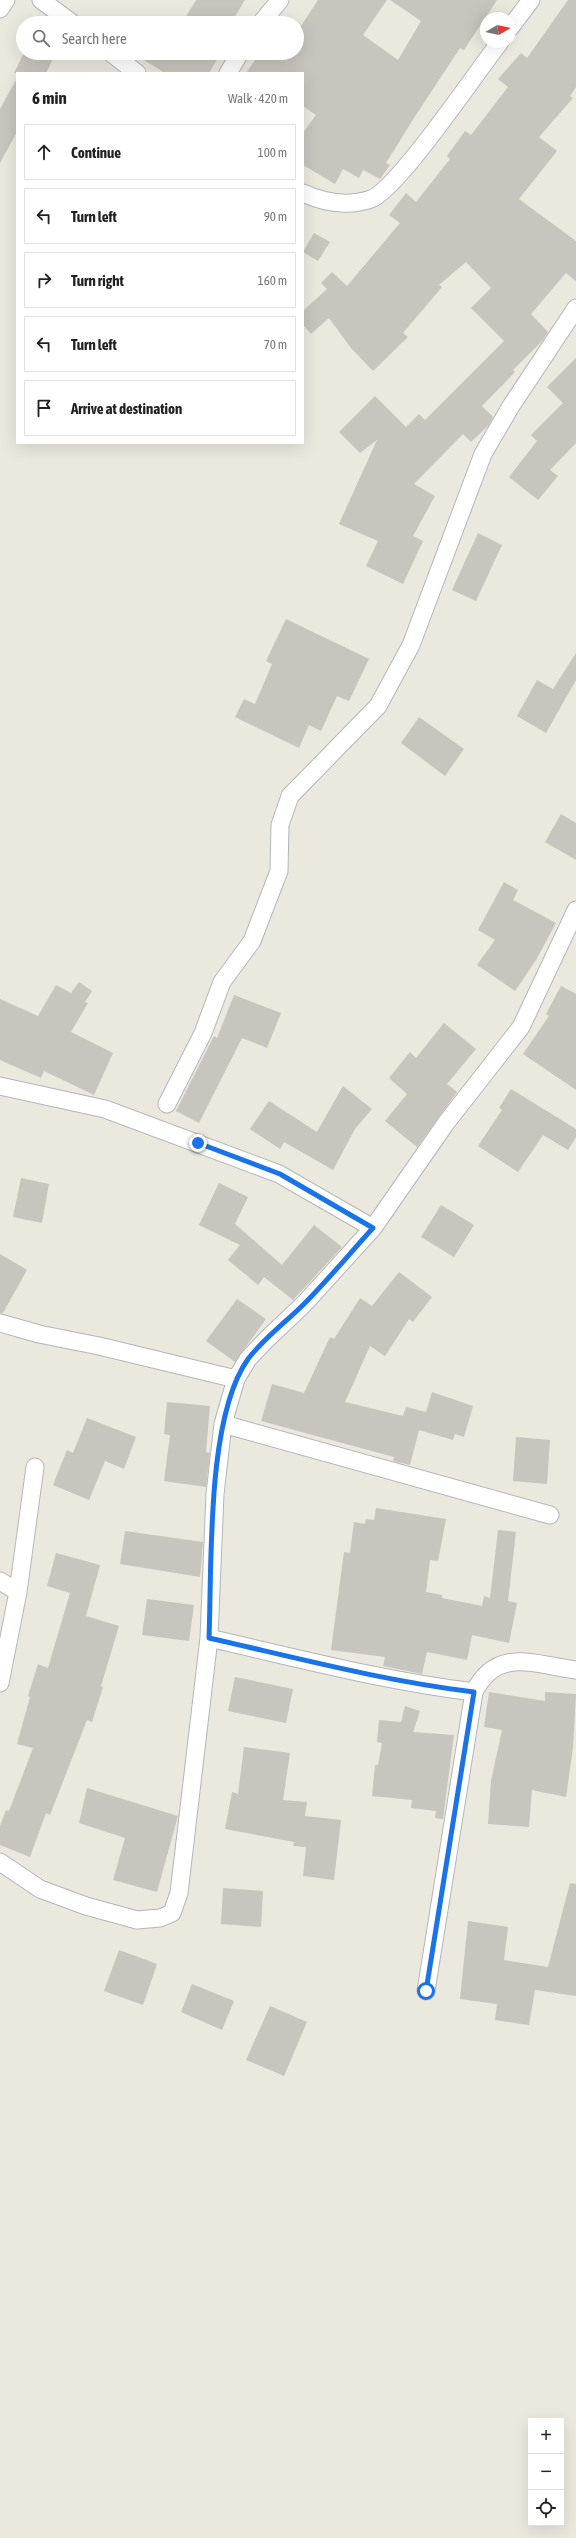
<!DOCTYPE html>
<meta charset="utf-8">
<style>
:root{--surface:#fff;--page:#f2f2f2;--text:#222;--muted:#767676;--line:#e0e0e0}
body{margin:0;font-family:"Asap Condensed",sans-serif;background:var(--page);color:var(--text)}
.controls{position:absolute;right:12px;bottom:12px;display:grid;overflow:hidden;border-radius:0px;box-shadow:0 4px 16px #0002}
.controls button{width:36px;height:36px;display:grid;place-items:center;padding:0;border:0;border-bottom:1px solid var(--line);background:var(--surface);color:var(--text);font:20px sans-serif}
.compass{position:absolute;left:480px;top:12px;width:36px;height:36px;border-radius:50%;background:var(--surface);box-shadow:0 4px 16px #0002;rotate:81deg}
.stop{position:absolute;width:12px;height:12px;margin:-9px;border:3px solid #1a73e8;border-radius:50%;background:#fff}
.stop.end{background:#1a73e8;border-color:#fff;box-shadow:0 1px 4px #0008}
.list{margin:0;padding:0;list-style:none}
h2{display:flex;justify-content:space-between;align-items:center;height:52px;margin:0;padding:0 16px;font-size:17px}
h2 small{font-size:13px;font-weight:400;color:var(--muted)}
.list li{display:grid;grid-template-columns:26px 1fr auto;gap:12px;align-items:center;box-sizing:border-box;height:56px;margin:0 8px 8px;padding:0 8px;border:1px solid var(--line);border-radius:0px}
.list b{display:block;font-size:15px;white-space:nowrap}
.list em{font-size:13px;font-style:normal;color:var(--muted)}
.icon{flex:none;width:22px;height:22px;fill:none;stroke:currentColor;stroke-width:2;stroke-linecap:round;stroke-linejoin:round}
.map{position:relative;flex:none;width:576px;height:2538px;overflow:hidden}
.search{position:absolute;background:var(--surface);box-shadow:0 4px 16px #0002;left:16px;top:16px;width:288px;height:44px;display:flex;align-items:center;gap:10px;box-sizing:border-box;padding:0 14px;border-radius:22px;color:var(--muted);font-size:15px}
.panel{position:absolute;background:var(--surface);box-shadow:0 4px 16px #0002;left:16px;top:72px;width:288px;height:372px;border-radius:0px}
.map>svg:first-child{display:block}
.building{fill:#c8c4be}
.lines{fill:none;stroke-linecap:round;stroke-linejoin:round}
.street-casing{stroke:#b2b6ba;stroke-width:19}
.street{stroke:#fff;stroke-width:17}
.route{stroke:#1a73e8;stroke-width:5}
</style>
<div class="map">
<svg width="576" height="2538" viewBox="0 0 576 2538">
<rect width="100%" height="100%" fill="#ebe8de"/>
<path class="building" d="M196 0H245L231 23H182Z
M318 0H387L363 35 398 60 421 21 390 0H497L464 50 460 48 414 118 386 163 390 165 380 179 363 170 359 178 343 169 335 184 303 165V133L316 115 303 106V73H246L260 53H297V32Z
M568 0H576V87L570 96 573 98 539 137 557 151 519 199 576 241V281L566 273 531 314 548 332 542 341 513 370 515 372 482 406 493 417 489 425 471 442 463 434 414 484 435 496 413 536 423 541 403 584 366 566 378 541 339 524 377 440 360 453 339 432 375 396 406 427 419 414 425 420 504 341 471 308 491 288 466 262 439 285 442 287 403 333 408 337 373 371 351 348 329 318 311 334 303 325V311L327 289 321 283 332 272 347 286 400 223 389 215 406 193 416 202 450 159 447 156 465 131 471 135 508 87 498 79 521 53 527 58Z
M24 53H56L46 73H14Z
M132 53H209L218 58 209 73H165Z
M17 78V132L0 163V109Z
M314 233 330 242 318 261 303 252Z
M576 358V443L550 470 558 476 538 500 509 477 537 441 531 435 563 403 547 387Z
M478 533 502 545 476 601 452 590Z
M286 619 369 659 349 701 337 696 321 731 309 725 299 748 235 717 244 699 255 704 272 664 266 661Z
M576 653V680L546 733 517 716 537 680 553 689Z
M419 717 464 749 445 776 401 743Z
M561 814 576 823V860L545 842Z
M504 882 518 890 513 900 556 923 536 960 515 991 477 965 495 940 478 930Z
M79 982 92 991 85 1002 88 1003 71 1032 113 1053 94 1095 44 1071 41 1078 0 1060V999L38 1016 56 985 71 993Z
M561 986 576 994V1090L523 1054 549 1016 546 1014Z
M234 995 281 1013 267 1048 242 1038 199 1123 176 1111 214 1036 217 1038Z
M444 1023 476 1049 447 1084 457 1092 417 1147 385 1121 407 1094 389 1078 410 1052 416 1058Z
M343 1086 372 1109 355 1129 333 1170 284 1142 280 1149 250 1129 269 1101 317 1132Z
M511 1089 576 1129V1137L568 1150 543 1135 518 1172 478 1146 502 1110 499 1108Z
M21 1178 49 1184 42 1223 13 1217Z
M219 1183 248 1197 235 1224 282 1265 314 1225 342 1247 293 1300 264 1277 258 1285 228 1260 240 1245 199 1225Z
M441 1205 474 1225 454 1257 421 1237Z
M0 1254 27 1270 3 1313H0Z
M399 1272 432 1297 413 1322 409 1319 385 1356 370 1346 345 1402 403 1416 406 1407 426 1412 432 1392 473 1406 464 1437 455 1434 453 1440 419 1430 410 1465 393 1461 394 1457 261 1421 272 1384 304 1393 330 1337 334 1339 360 1298 372 1306Z
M237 1299 266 1319 235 1362 206 1341Z
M167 1402 210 1406 206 1452 210 1453 206 1487 164 1481 170 1435 164 1434Z
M87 1418 136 1437 124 1469 105 1461 89 1500 53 1485 67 1450 73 1453Z
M516 1437 550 1440 547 1484 513 1481Z
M376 1508 446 1519 438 1561 430 1560 426 1592 442 1595V1598L482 1606 484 1596 490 1598 498 1530 516 1532 508 1601 517 1603 509 1643 472 1635 467 1660 427 1652 422 1674 383 1666 385 1657 331 1650 344 1552 350 1553 354 1522 365 1524 366 1519 374 1520Z
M125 1531 203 1542 200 1577 120 1564Z
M56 1553 100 1565 86 1616 119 1626 101 1686 103 1687 92 1722 87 1720 50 1815 46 1813 30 1857 0 1845V1826L6 1810 9 1811 33 1748 17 1744 30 1697 28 1696 38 1664 48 1668 70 1593 47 1586Z
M147 1599 194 1605 189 1641 142 1635Z
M235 1677 293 1689 286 1723 228 1711Z
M489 1692 545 1701V1692L576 1694 573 1748 566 1797 532 1790 529 1827 488 1824 491 1781 502 1730 484 1727Z
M405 1706 420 1711 413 1732 454 1735 443 1819 435 1818 436 1811 411 1808 412 1800 372 1796 375 1765H378L382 1743 377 1742 379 1720 401 1722Z
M244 1747 290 1753 283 1800 307 1802 305 1816 341 1820 334 1880 303 1876 306 1847 293 1846 294 1842 225 1829 232 1792 238 1794Z
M87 1788 178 1816 157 1892 113 1880 125 1838 79 1823Z
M570 1883 576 1884V1996L535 1990 529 2025 495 2020 497 2004 460 1999 468 1921 508 1927 504 1960 548 1967Z
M223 1888 263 1891 261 1927 221 1924Z
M119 1950 157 1964 143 2005 104 1991Z
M192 1984 234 2001 222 2030 181 2012Z
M270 2006 307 2022 284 2076 246 2060Z"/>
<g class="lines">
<g class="street-casing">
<path id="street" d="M41 0 72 23
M0 9 6 0
M261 23 280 0
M510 28 531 0
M111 53 137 73
M228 73 240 53
M303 193C325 203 348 207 371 199 397 190 478 70 500 42
M0 1086 105 1109 279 1174 373 1228
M167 1104 203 1033 222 982 252 941 279 871 280 825 290 796 378 706 411 645 483 454 511 406 576 308
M0 1323 39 1334 99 1346 236 1379
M223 1424 550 1515
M0 1581 18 1592
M209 1638C297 1658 384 1681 474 1692 497 1646 535 1665 576 1670
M0 1683 18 1592 35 1467
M0 1862 40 1889 86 1906 137 1920 160 1918 172 1913 179 1893 209 1638 215 1494 223 1424 236 1379 248 1359 266 1340 304 1304 373 1228 446 1123 521 1027 576 910
M426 1991 474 1692"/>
</g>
<use href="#street" class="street"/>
</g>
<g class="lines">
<path class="route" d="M198 1143 280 1174 373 1228C350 1253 328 1280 304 1304 286 1322 264 1338 248 1359 206 1418 212 1565 209 1638 297 1658 384 1681 474 1692L426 1991"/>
</g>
</svg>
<div class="controls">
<button>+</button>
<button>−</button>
<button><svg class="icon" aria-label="locate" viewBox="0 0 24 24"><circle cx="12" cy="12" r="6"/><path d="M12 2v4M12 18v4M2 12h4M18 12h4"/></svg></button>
</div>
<svg class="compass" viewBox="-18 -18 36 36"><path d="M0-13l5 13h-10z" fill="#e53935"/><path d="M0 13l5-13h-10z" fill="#767676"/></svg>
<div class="stop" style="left:426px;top:1991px"></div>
<div class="stop end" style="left:198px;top:1143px"></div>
<div class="search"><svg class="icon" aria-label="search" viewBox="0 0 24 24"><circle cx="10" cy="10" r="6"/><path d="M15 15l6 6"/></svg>Search here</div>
<section class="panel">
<h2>6 min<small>Walk · 420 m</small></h2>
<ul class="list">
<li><svg class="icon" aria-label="ahead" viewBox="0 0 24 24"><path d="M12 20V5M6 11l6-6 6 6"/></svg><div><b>Continue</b></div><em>100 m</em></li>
<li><svg class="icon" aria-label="left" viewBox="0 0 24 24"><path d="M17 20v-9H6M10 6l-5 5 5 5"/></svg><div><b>Turn left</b></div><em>90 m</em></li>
<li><svg class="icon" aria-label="right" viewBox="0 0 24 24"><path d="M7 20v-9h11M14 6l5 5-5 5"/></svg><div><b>Turn right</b></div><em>160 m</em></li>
<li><svg class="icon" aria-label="left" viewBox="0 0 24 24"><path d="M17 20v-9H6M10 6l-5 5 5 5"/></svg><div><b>Turn left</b></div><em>70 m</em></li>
<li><svg class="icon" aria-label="arrive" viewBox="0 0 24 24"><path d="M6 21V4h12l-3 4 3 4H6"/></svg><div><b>Arrive at destination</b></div></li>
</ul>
</section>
</div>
